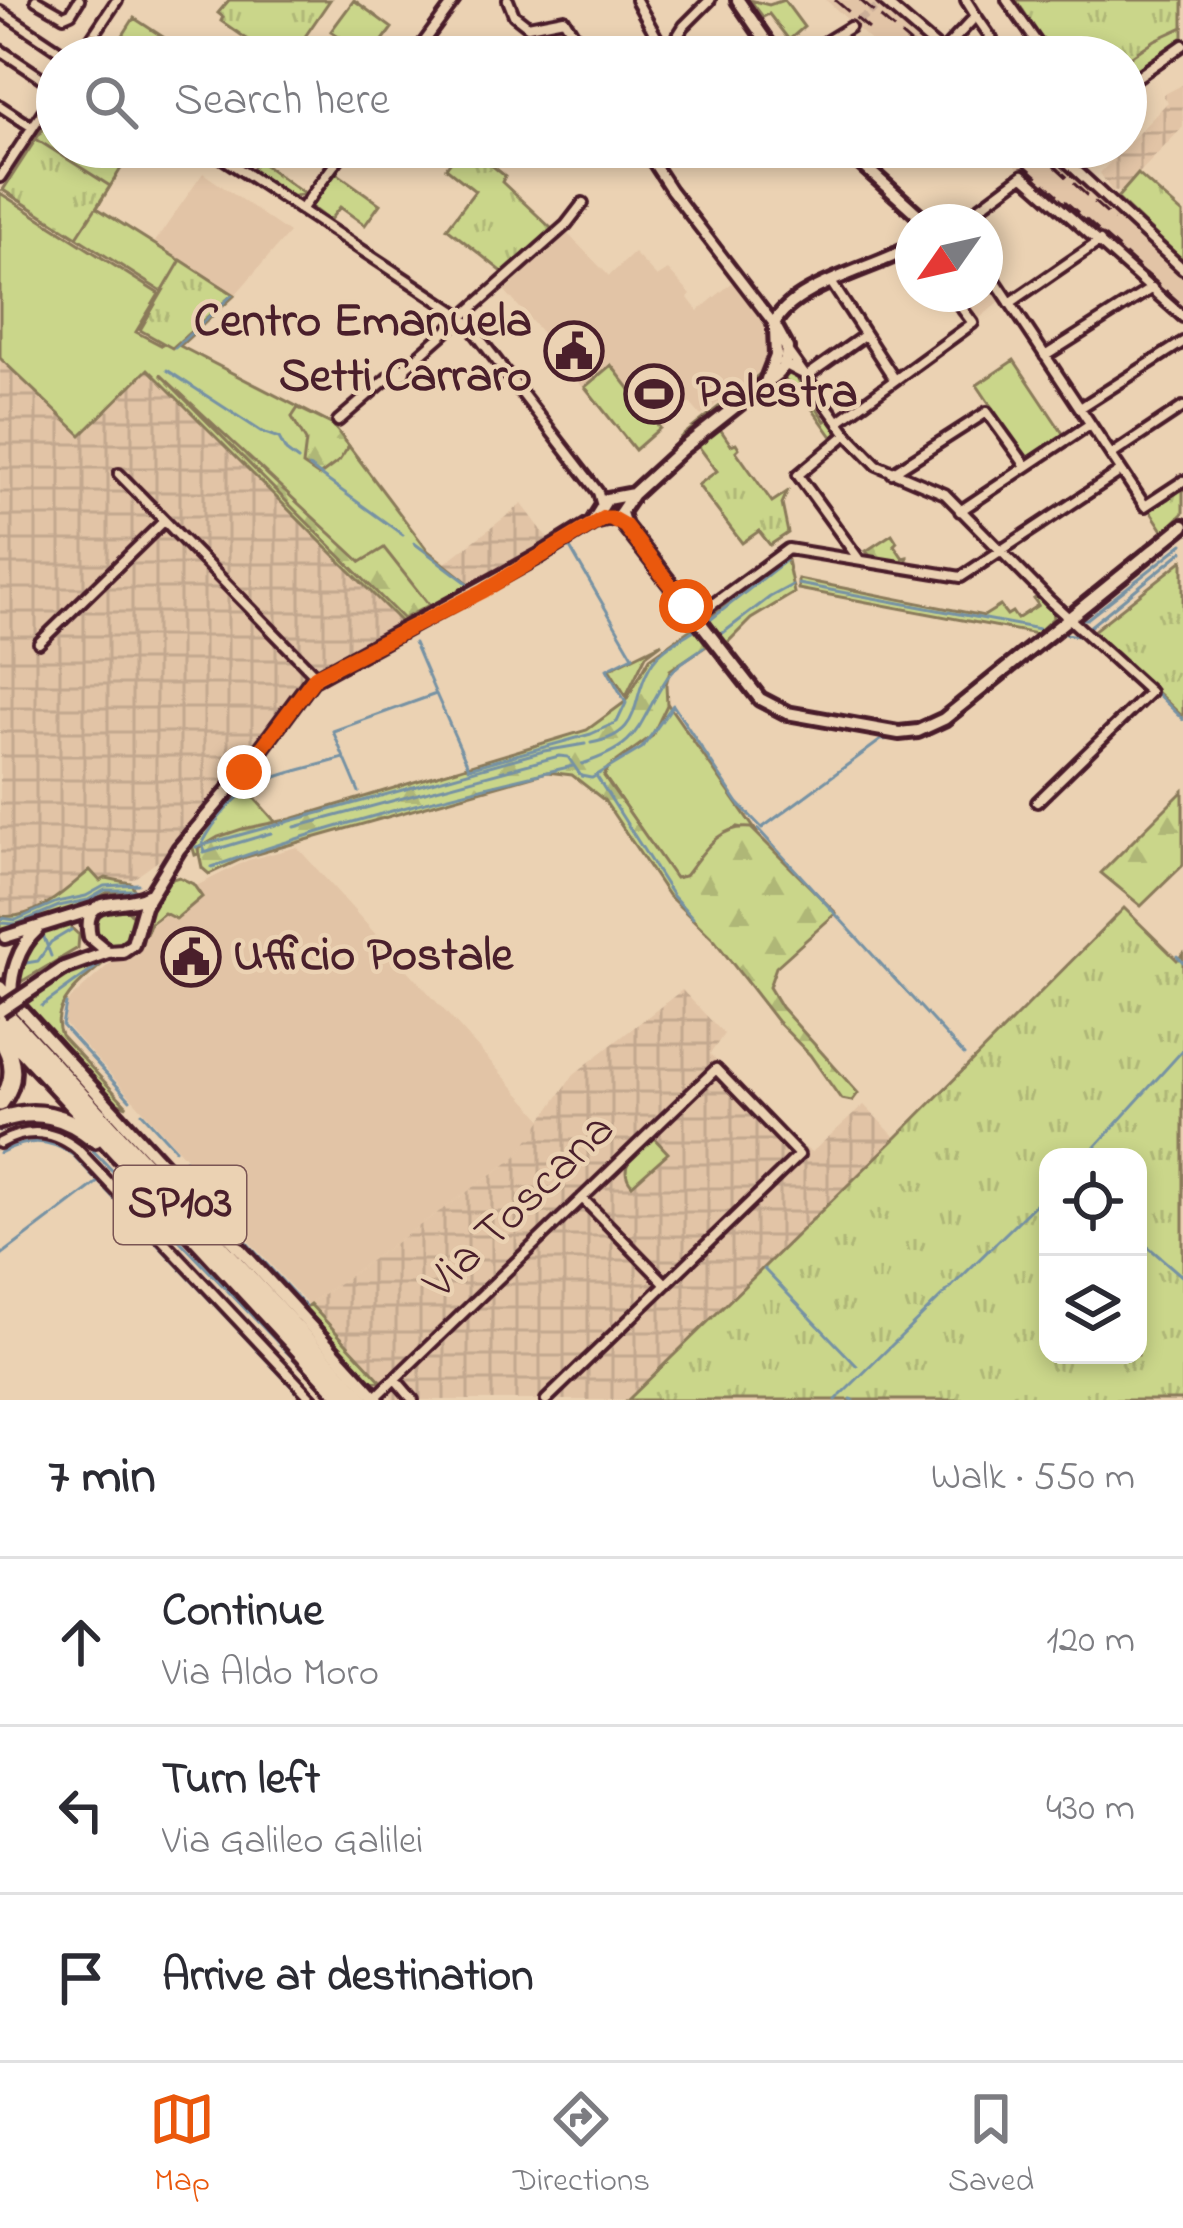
<!DOCTYPE html>
<meta charset="utf-8">
<style>
:root{--surface:#fff;--page:#f7f7f7;--text:#2b2b33;--muted:#7c7c81;--line:#e1e1e2;--accent:#ea580c}
body{margin:0;font-family:"Indie Flower",sans-serif;background:var(--page);color:var(--text)}
.controls{position:absolute;right:36px;bottom:36px;display:grid;overflow:hidden;border-radius:24px;box-shadow:0 6px 18px #0003}
.controls button{width:108px;height:108px;display:grid;place-items:center;padding:0;border:0;border-bottom:3px solid var(--line);background:var(--surface);color:var(--text);font:60px sans-serif}
.compass{position:absolute;left:895px;top:204px;width:108px;height:108px;border-radius:50%;background:var(--surface);box-shadow:0 6px 18px #0003;rotate:236deg}
.stop{position:absolute;width:36px;height:36px;margin:-27px;border:9px solid #ea580c;border-radius:50%;background:#fff}
.stop.end{background:#ea580c;border-color:#fff;box-shadow:0 3px 12px #0008}
.list{margin:0;padding:0;list-style:none}
h2{display:flex;justify-content:space-between;align-items:center;height:156px;margin:0;padding:0 48px;font-size:51px}
h2 small{font-size:39px;font-weight:400;color:var(--muted)}
.list li{display:grid;grid-template-columns:78px 1fr auto;gap:36px;align-items:center;box-sizing:border-box;height:168px;padding:0 48px;border-top:3px solid var(--line)}
.list b{display:block;font-size:45px;white-space:nowrap}
.list p{margin:0;font-size:39px;white-space:nowrap;color:var(--muted)}
.list em{font-size:39px;font-style:normal;color:var(--muted)}
.icon{flex:none;width:66px;height:66px;fill:none;stroke:currentColor;stroke-width:2;stroke-linecap:round;stroke-linejoin:round}
.map{position:relative;flex:none;width:1183px;height:1400px;overflow:hidden}
.search{position:absolute;background:var(--surface);box-shadow:0 6px 18px #0003;left:36px;right:36px;top:36px;height:132px;display:flex;align-items:center;gap:30px;box-sizing:border-box;padding:0 42px;border-radius:66px;color:var(--muted);font-size:45px}
.sheet{height:660px;background:var(--surface)}
nav{display:flex;justify-content:space-around;align-items:center;box-sizing:border-box;height:168px;border-top:3px solid var(--line);background:var(--surface);font-size:33px;color:var(--muted)}
nav a{display:grid;justify-items:center;gap:6px}
nav .on{color:var(--accent)}
.map>svg:first-child{display:block}
.built{fill:#e2c4a6}
.industrial{fill:url(#industrial-grid)}
.green{fill:#cad68a;stroke:#8a7a5a;stroke-width:3}
.forest{fill:url(#forest-firs);stroke:#8a7a5a;stroke-width:3}
.park{fill:url(#park-tufts);stroke:#8a7a5a;stroke-width:3;fill-rule:evenodd}
.lines{fill:none;stroke-linecap:round;stroke-linejoin:round}
.stream{stroke:#7692a4;stroke-width:3}
.street-tunnel{stroke:#cbae98;stroke-width:8;stroke-dasharray:8 4;stroke-linecap:butt}
.street-casing{stroke:#4a1f2b;stroke-width:16}
.secondary-casing{stroke:#4a1f2b;stroke-width:20}
.highway-casing{stroke:#4a1f2b;stroke-width:24}
.street{stroke:#ebd2b3;stroke-width:8}
.secondary{stroke:#ebd2b3;stroke-width:10}
.highway{stroke:#ebd2b3;stroke-width:15}
.rail{stroke:#4a1f2b;stroke-width:3;stroke-dasharray:18 9;stroke-linecap:butt}
.secondary-bridge-casing{stroke:#4a1f2b;stroke-width:20;stroke-linecap:butt}
.secondary-bridge{stroke:#ebd2b3;stroke-width:10}
.route{stroke:#ea580c;stroke-width:15}
.labels{text-anchor:middle;dominant-baseline:central;stroke-width:9;stroke-linejoin:round;paint-order:stroke}
.shield{fill:#ebd2b3;stroke:#7a5554;stroke-width:3}
.shield-label{font-size:45px;font-weight:bold;fill:#4a1f2b}
.poi-label{font-size:48px;font-weight:bold;fill:#4a1f2b;stroke:#ebd2b3;text-anchor:start}
.street-label{font-size:48px;fill:#4a1f2b;stroke:#ebd2b3}
</style>
<div class="map">
<svg width="1183" height="1400" viewBox="0 0 1183 1400">
<defs>
<pattern id="industrial-grid" width="8" height="8" patternUnits="userSpaceOnUse" patternTransform="scale(3)"><rect width="8" height="8" fill="#e2c4a6"/><path d="M0 4h8M4 0v8" fill="none" stroke="#c3a88f"/></pattern>
<pattern id="forest-firs" width="22" height="20" patternUnits="userSpaceOnUse" patternTransform="scale(3)"><rect width="22" height="20" fill="#cad68a"/><path d="M5 1l3.5 6h-7zM16 11l3.5 6h-7z" fill="#afb777"/></pattern>
<pattern id="park-tufts" width="24" height="20" patternUnits="userSpaceOnUse" patternTransform="scale(3)"><rect width="24" height="20" fill="#cad68a"/><path d="M3 7l-1-3M5 7V3M7 7l1-3M15 17l-1-3M17 17v-4M19 17l1-3" fill="none" stroke="#afb777"/></pattern>
</defs>
<rect width="100%" height="100%" fill="#ebd2b3"/>
<filter id="ink" filterUnits="userSpaceOnUse"><feTurbulence type="fractalNoise" baseFrequency=".00833" numOctaves="2"/><feDisplacementMap in="SourceGraphic" scale="24" xChannelSelector="R" yChannelSelector="G"/><feConvolveMatrix kernelMatrix="1 2 1 2 8 2 1 2 1" color-interpolation-filters="sRGB"/></filter>
<g filter="url(#ink)">
<path class="built" d="M826 0H873L939 57H889Z
M992 147H1043L1183 277V313L1061 202Z
M203 173 289 233 235 295 155 242Z
M567 233 609 276 634 253 657 277 668 270 691 295 688 298 698 311 733 282 766 325 770 351 765 367 701 416 690 403 635 450 566 367 564 358 505 291Z
M985 269 1004 298 975 322 955 294H985Z
M297 847 544 1121 516 1157 308 1305 224 1214 215 1190 62 1021 66 1003 196 886 248 860Z"/>
<path class="industrial" d="M1182 85 1183 127 1122 191 1112 192 1100 173 1168 102 1163 95Z
M0 358 81 434 148 369 402 623 311 674 179 846 133 879 112 880 12 918 0 916Z
M522 504 550 541 472 586 444 564Z
M682 990 724 1034 710 1054 797 1144 812 1152 864 1105 896 1138 630 1400H394L308 1305 516 1157 574 1074Z"/>
<path class="green" d="M354 0 392 28 371 57 331 31Z
M750 0 769 5 784 0 804 27 789 40 769 14 763 17Z
M134 18 163 37 150 57H139L118 43Z
M1183 26V37L1126 77V58L1159 35Z
M57 107V147H134L97 208 235 295 180 346 333 425 428 551 472 586 402 623 148 369 81 435 0 358V193L159 294 136 332 161 345 163 342 162 292 3 190Z
M258 160 304 194 291 197 252 169Z
M335 172 380 204 365 225 340 207 329 221 311 207Z
M1014 360 1064 435 1027 460 977 385Z
M611 365 660 428 635 450 585 387Z
M766 369 760 380 685 442 681 437Z
M793 372 825 421 831 418 838 428 835 441 801 393 796 395 783 376Z
M782 558 787 560 794 593 751 619 725 645 709 619Z
M798 579 984 616 1000 606 1007 615 1012 612 1017 619 1038 605 1034 599 1039 596 1052 611 1053 618 1036 634 798 589Z
M662 643 646 655 626 696 609 669Z
M662 696 756 831 737 827 685 876 675 879 604 776 608 768 652 736Z
M241 783 280 827 195 855 192 845Z
M90 870 100 881 106 878 131 883 135 892H108L76 910 10 933 0 931V916C35 921 65 891 90 870Z
M179 877 193 884 202 897 176 919 164 913 151 923 145 936 146 914 169 880Z
M93 926a21 21 0 1 1 42 0a21 21 0 1 1-42 0Z
M65 922 79 935 78 948 14 986C22 953 32 934 65 922Z
M111 957C89 975 47 1004 61 1035L127 1106 115 1102 57 1037 19 1002 65 972Z
M653 1137 668 1153 632 1185C615 1165 638 1151 653 1137Z
M310 1304 382 1382 370 1381C349 1354 324 1334 302 1310Z"/>
<path class="forest" d="M160 374 361 562 384 548 429 605 403 619Z
M298 408 333 425 349 446 339 461 319 476 303 465 306 441 292 417Z
M892 534 897 542 894 545 903 558 907 557V565L872 558 866 551Z
M695 626 708 645 670 670 666 684 667 705 652 736 608 768 604 776 675 878 685 876C703 853 718 824 751 828L836 913 776 967 769 987 781 1007 858 1093 852 1101 841 1099 810 1055 777 1021 715 941 668 895 604 800 572 775 547 772 246 857 209 874 202 868 198 849 218 837 242 829 291 819 587 730 625 702 650 658Z
M1183 791V865L1141 906 1101 873Z"/>
<path class="park" d="M229 0H330L291 57H273L221 21 223 17 218 13Z
M1016 0H1183V27L1155 40 1126 60V57H1054Z
M36 139 110 186 77 237 3 190Z
M454 147H469L505 176 502 182 552 229 505 274 447 228 475 191 446 168 456 154Z
M1138 174 1183 214V260L1117 198Z
M181 260 233 294 172 348 140 330Z
M718 426 731 445 736 443 739 448 736 451 772 502 787 492 782 504 788 533 770 545 759 531 742 543 698 485 717 471 696 443Z
M1183 487V513L1164 532 1149 509Z
M1183 560V717L1093 631Z
M1124 908 1177 960 1183 954V1400H628L896 1138ZM1048 1157H1138V1355H1048Z"/>
<g class="lines">
<path class="stream" d="M175 348 232 295
M167 370 262 432 279 438 286 451 298 460
M309 467 403 535
M414 543 470 585
M798 584 1039 629
M1079 619H1087L1183 544
M710 620 785 561
M1088 628 1183 551
M1059 633 1078 636
M719 636 770 597 792 585
M414 643 435 692
M1119 658 1140 678
M1152 689 1183 719
M591 743C645 733 629 702 650 666 660 649 679 640 694 630
M345 759 359 792
M582 764C644 744 636 725 667 678 676 665 691 656 704 647
M597 777 673 896 693 918
M592 778 642 748 673 705 738 803 762 828 881 740 919 737 939 729
M295 827 559 756 568 757 581 776 591 778
M758 829 964 1055
M196 847 544 751 585 744
M205 852 202 844C239 776 276 778 344 758L333 731 436 694 469 768 591 734 617 722 626 703 607 669 633 656 569 546 587 535
M204 853 271 833
M212 867C330 825 451 794 573 766
M0 918 16 920 57 902 86 896 104 886 138 884
M0 923 17 924 59 906 88 900 105 890H135
M42 932 51 956
M1177 956 1183 962
M26 963 38 961 51 942 71 930
M66 1004 62 1025 130 1100
M42 1006 99 965
M142 1113 175 1149
M0 1131 21 1123
M79 1136 333 1400
M0 1153C26 1139 48 1138 73 1155L304 1400
M1086 1157 1183 1050
M185 1160 209 1186 224 1218 305 1306
M1138 1238 1183 1277
M0 1256 99 1181
M764 1269 857 1366
M841 1395 1048 1192
M850 1399 853 1400
M836 1400 839 1397"/>
<path class="street-tunnel" d="M850 27 884 2"/>
<g class="street-casing">
<path id="street" d="M36 0 64 16 71 13 79 0
M508 0 514 15 528 26 564 19 588 57
M636 0 667 56
M882 0 948 57
M1007 0 1047 57
M0 11 69 57
M976 16 992 39
M0 50 57 88
M942 52 976 16 966 0
M667 53 684 26 710 0
M79 57 117 0
M413 57 455 0
M801 57 850 27
M1126 85 1183 45
M0 106 32 127
M206 147 463 317 598 492 602 506
M643 147 671 190 774 324
M1051 147 1183 269
M650 159 682 147
M0 177 57 90
M301 210 347 147
M960 222 1023 175 1183 317
M985 265 1145 506 1183 481
M831 282 895 380
M1010 303 1100 241
M786 349 847 434 877 465 945 494 1050 601 1150 692 1037 802
M1045 356 1152 288
M782 363 807 376
M807 376 865 335
M389 380 404 374 406 367 566 225 583 203
M1080 408 1183 342
M338 421 399 368 406 367
M839 421 973 323 951 294
M847 434 798 475 858 558
M1111 455 1183 407
M892 473 987 412 1026 466
M119 474 317 677
M960 511 1090 424
M698 615 788 549 961 577 1121 471
M39 643 164 521
M0 1143C27 1128 53 1130 77 1149L313 1400
M582 1198 666 1284
M395 1379 413 1400
M375 1398 716 1069 799 1155 546 1400"/>
</g>
<g class="secondary-casing">
<path id="secondary" d="M738 0 777 57
M843 147 926 222
M774 324C792 285 879 267 913 246
M767 379 776 356 775 328
M621 513 625 526 760 699 787 713 899 733 918 731 944 719 1183 526
M594 522 618 516 633 494 683 448 778 373 785 365 787 348 774 324
M5 937 92 910
M108 952 90 937C80 890 124 910 148 895
M64 968 108 952 123 951 133 944 144 906 179 849 244 772 312 680 539 556 592 523 607 499 633 494
M0 987 378 1400
M12 999C9 976 19 946 37 930"/>
</g>
<g class="highway-casing">
<path id="highway" d="M0 1008 362 1400
M0 1025 346 1400
M0 1037C15 1060 17 1081 0 1103
M0 1120C36 1107 66 1115 95 1139"/>
</g>
<use href="#street" class="street"/>
<use href="#secondary" class="secondary"/>
<use href="#highway" class="highway"/>
<path class="rail" d="M835 0 869 29
M860 0 926 57
M1004 147 1183 306
M1034 147 1114 220"/>
<g class="secondary-bridge-casing">
<path id="secondary-bridge" d="M0 1011 64 968"/>
</g>
<use href="#secondary-bridge" class="secondary-bridge"/>
</g>
</g>
<g class="lines" filter="url(#ink)">
<path class="route" d="M244 772 316 676 483 591 604 518H611L625 526 686 606"/>
</g>
<defs>
<g id="civic-ring" transform="scale(3)"><circle r="9.5" fill="#ebd2b3" stroke="#4a1f2b" stroke-width="1.5"/><path d="M-.6-6.5H3V-4.5H.6V-3L4-1V1h2V6H-6V1h2V-1L-.6-3ZM-1.2 2.5V6h2.4V2.5Z" fill="#4a1f2b"/></g>
<g id="stadium-ring" transform="scale(3)"><circle r="9.5" fill="#ebd2b3" stroke="#4a1f2b" stroke-width="1.5"/><path d="M0-5a6.5 5 0 1 0 0 10a6.5 5 0 1 0 0-10ZM-3.5-1.8h7v3.6h-7Z" fill="#4a1f2b"/></g>
</defs>
<g fill-rule="evenodd">
<use href="#civic-ring" x="574" y="351"/>
<use href="#stadium-ring" x="654" y="394"/>
<use href="#civic-ring" x="191" y="957"/>
</g>
<g class="labels">
<rect class="shield" x="114" y="1166" width="132" height="78" rx="9"/>
<g class="shield-label">
<text x="180" y="1205">SP103</text>
</g>
<g class="poi-label">
<text x="532" y="323" text-anchor="end">Centro Emanuela<tspan x="532" dy="55">Setti Carraro</tspan></text>
<text x="696" y="394">Palestra</text>
<text x="233" y="957">Ufficio Postale</text>
</g>
<g class="street-label">
<text transform="translate(520 1207) rotate(-44)">Via Toscana</text>
</g>
</g>
</svg>
<div class="controls">
<button><svg class="icon" aria-label="locate" viewBox="0 0 24 24"><circle cx="12" cy="12" r="6"/><path d="M12 2v4M12 18v4M2 12h4M18 12h4"/></svg></button>
<button><svg class="icon" aria-label="layers" viewBox="0 0 24 24"><path d="M12 4l9 5-9 5-9-5zM3 14l9 5 9-5"/></svg></button>
</div>
<svg class="compass" viewBox="-18 -18 36 36"><path d="M0-13l5 13h-10z" fill="#e53935"/><path d="M0 13l5-13h-10z" fill="#7c7c81"/></svg>
<div class="stop" style="left:686px;top:606px"></div>
<div class="stop end" style="left:244px;top:772px"></div>
<div class="search"><svg class="icon" aria-label="search" viewBox="0 0 24 24"><circle cx="10" cy="10" r="6"/><path d="M15 15l6 6"/></svg>Search here</div>
</div>
<section class="sheet">
<h2>7 min<small>Walk · 550 m</small></h2>
<ul class="list">
<li><svg class="icon" aria-label="ahead" viewBox="0 0 24 24"><path d="M12 20V5M6 11l6-6 6 6"/></svg><div><b>Continue</b><p>Via Aldo Moro</p></div><em>120 m</em></li>
<li><svg class="icon" aria-label="left" viewBox="0 0 24 24"><path d="M17 20v-9H6M10 6l-5 5 5 5"/></svg><div><b>Turn left</b><p>Via Galileo Galilei</p></div><em>430 m</em></li>
<li><svg class="icon" aria-label="arrive" viewBox="0 0 24 24"><path d="M6 21V4h12l-3 4 3 4H6"/></svg><div><b>Arrive at destination</b></div></li>
</ul>
</section>
<nav>
<a class="on"><svg class="icon" aria-label="map" viewBox="0 0 24 24"><path d="M3 6l6-2 6 2 6-2v14l-6 2-6-2-6 2zM9 4v14M15 6v14"/></svg>Map</a>
<a><svg class="icon" aria-label="directions" viewBox="0 0 24 24"><path d="M12 3l9 9-9 9-9-9zM9 14v-3h6M13 9l2 2-2 2"/></svg>Directions</a>
<a><svg class="icon" aria-label="saved" viewBox="0 0 24 24"><path d="M7 4h10v16l-5-4-5 4z"/></svg>Saved</a>
</nav>
